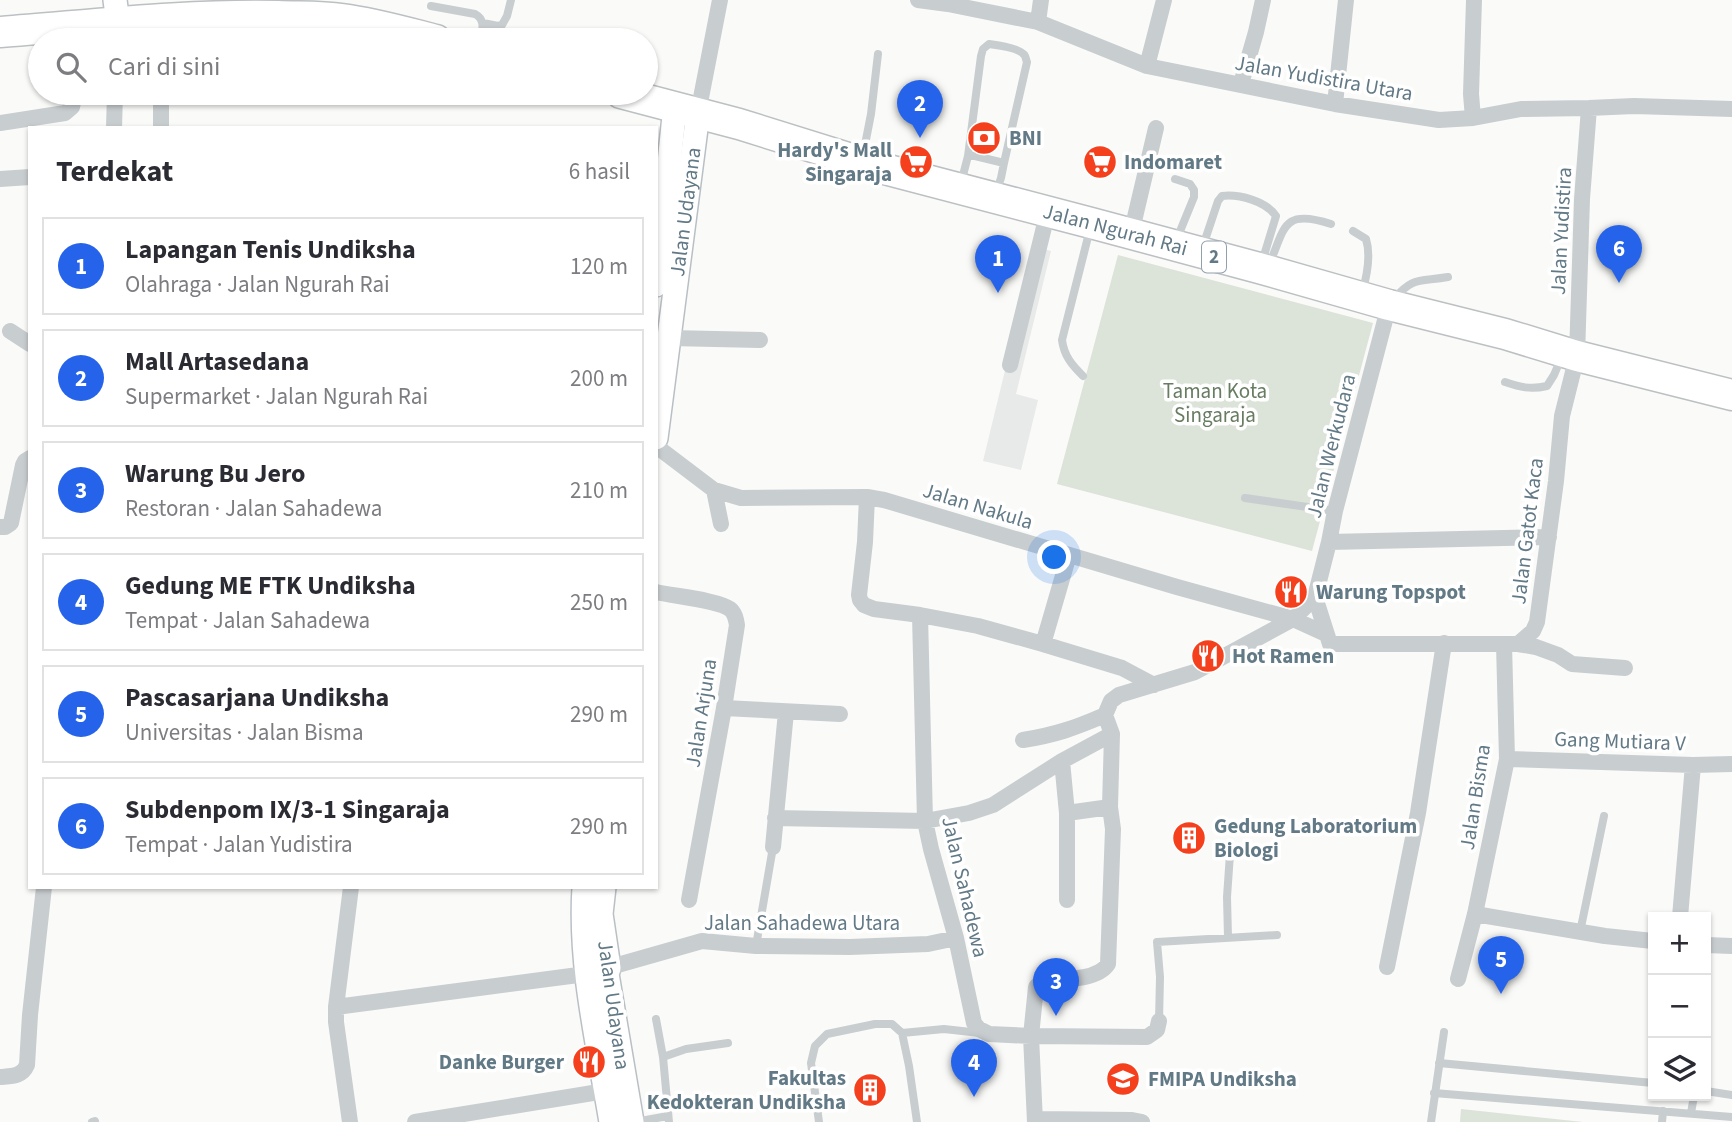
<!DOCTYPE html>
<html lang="id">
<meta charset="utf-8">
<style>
:root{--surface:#fff;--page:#f2f2f3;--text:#2b2b33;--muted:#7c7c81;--line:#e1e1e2;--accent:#2563eb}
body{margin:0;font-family:"Source Sans 3",sans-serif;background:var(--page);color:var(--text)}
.controls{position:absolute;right:21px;bottom:21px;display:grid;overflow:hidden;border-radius:0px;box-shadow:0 2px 5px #0004}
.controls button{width:63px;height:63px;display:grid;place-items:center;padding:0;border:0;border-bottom:2px solid var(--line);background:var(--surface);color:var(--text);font:35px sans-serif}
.you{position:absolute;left:1055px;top:558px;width:24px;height:24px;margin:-18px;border:5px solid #fff;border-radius:50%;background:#1a73e8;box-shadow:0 0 0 10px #1a73e833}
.badge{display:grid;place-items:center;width:46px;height:46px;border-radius:50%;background:var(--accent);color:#fff;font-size:23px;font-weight:700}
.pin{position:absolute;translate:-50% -58px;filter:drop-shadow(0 2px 4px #0008)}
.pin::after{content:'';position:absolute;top:37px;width:24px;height:21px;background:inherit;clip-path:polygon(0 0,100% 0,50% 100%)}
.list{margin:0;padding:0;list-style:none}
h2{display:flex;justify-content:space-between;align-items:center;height:91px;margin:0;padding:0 28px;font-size:30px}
h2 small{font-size:23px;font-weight:400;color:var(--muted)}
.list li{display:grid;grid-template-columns:46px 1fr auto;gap:21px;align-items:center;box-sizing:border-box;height:98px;margin:0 14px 14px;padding:0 14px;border:2px solid var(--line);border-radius:0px}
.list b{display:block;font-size:26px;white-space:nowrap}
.list p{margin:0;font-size:23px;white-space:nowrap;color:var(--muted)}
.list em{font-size:23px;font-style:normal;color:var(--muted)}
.icon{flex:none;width:38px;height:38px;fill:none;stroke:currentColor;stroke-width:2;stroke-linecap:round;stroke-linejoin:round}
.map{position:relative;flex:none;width:1732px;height:1122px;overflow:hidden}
.search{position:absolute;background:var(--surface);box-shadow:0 2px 5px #0004;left:28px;top:28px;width:630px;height:77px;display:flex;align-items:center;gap:18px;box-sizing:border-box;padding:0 24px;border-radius:38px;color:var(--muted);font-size:26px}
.panel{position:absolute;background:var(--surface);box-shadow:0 2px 5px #0004;left:28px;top:126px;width:630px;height:763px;border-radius:0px}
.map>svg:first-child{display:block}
.built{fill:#e8eae9}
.green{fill:#dce3d8}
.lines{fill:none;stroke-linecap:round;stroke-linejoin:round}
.secondary-casing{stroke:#b9c0c5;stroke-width:26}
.highway-casing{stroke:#bcc0c3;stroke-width:33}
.lane{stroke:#c8cdd0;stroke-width:8}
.street{stroke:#c8cdd0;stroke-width:16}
.secondary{stroke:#fff;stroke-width:23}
.highway{stroke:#fff;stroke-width:30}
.labels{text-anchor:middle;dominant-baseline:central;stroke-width:7;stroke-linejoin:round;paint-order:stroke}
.shield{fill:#fff;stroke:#91a1aa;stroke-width:2}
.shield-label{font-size:19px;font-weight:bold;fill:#627986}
.street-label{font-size:21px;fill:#627986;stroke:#fff}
.poi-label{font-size:21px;font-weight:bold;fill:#627986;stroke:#fff;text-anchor:start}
.park-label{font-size:21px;fill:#687c62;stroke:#fff}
</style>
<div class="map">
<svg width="1732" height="1122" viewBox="0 0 1732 1122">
<rect width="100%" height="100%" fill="#fafaf8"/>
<path class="built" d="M1035 247 1051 251 1016 394 1038 400 1021 470 983 461Z"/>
<path class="green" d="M1118 255 1373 323 1312 551 1057 484Z
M1461 1109 1583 1122H1460Z"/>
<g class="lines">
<g class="secondary-casing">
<g id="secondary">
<path d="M115 0 118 23"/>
<path d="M656 285 675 107"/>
<path id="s1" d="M656 438 698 113"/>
<path d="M584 887C579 966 598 1044 611 1122"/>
<path d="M604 887 601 914 609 968 607 974 632 1122"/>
</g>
</g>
<g class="highway-casing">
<g id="highway">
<path d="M0 32C93 25 185 14 278 16 299 17 321 16 342 19 374 23 405 32 436 40"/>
<path id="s2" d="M621 93 739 124 877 167 1091 223 1259 268 1389 305 1505 334 1577 356 1732 395"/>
</g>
</g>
<path class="lane" d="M431 6 475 14C486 20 482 30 481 40
M483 23 498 26 502 25 507 16 511 0
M863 155 871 114 878 54
M968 156 981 56 983 49 989 44C997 45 1021 48 1025 56 1026 58 1026 60 1027 62L1004 163
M1175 179 1190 184 1194 190V197L1176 241
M961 183 968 156H975L1004 163 1001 178 996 192
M1353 231 1366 239C1371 255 1367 276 1362 293
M1203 246 1218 201 1222 196C1239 194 1266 201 1276 216L1262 262
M1269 265C1285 228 1282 208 1331 224
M1393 300C1413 276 1419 282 1448 277
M1083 376C1072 365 1064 356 1062 340L1090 229
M1505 382C1520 387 1530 390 1547 386L1554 375 1562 356
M1245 498 1335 511
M1580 932 1604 816
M1228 937 1227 897 1230 854
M756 946 773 847
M656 1019 663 1057
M1159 1021 1160 977 1157 942 1277 935
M902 1033 944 1029 980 1033
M1439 1063 1653 1083
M1706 1091 1732 1095
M1434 1093 1732 1117
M1691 1113 1694 1096
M92 1122 95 1121
M635 1122 668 1116
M669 1122 663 1057 686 1049 728 1043
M819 1122 811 1063 815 1046 827 1034 875 1024H892L902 1033 909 1066 917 1122
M1431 1122 1444 1032
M1662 1122 1663 1111"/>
<path class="street" d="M918 0 948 4 1038 22 1147 66 1335 104 1439 120 1473 118 1521 109 1589 108 1634 106 1732 109
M1038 22 1041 0
M1147 66 1164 0
M1241 84 1256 32 1263 0
M1335 104 1346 0
M698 113 720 0
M1473 118 1471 94 1474 0
M0 123 65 113 72 107 75 93
M114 128 115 93
M161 128V93
M0 179 30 177
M1131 234 1156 128
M10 331 30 344
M656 339 670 338 760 340
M1010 365 1048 211
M656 446 714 490 741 498 867 497 884 500 1177 587 1293 619 1326 634
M714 490 721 524
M867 497 865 542 859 595 860 600 864 605 874 609 920 615 978 626 1043 644 1122 668 1154 685
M0 527H5L11 523 23 465 25 461 30 458
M1329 542 1549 537
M656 592C673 596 718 600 730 609 735 613 736 619 737 625L724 708 689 900
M1315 597 1330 644H1518L1536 647 1558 655 1572 664 1625 668
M920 615 925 821 931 849 956 938 974 1023 979 1029 989 1034 1031 1036 1147 1037 1157 1030 1159 1021
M1043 644 1069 555
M1518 644 1533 631 1537 622 1556 481 1562 416 1577 356 1582 199 1589 108
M724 708 840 714
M1023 740C1055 735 1075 728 1105 715
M1507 759 1693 765 1732 764
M1062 761 1067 813V900
M1067 813 1110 807
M775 818 925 821 969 813 993 805 1062 761 1112 734
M773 847 786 712
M1475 914 1605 936 1653 941
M1680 917 1693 765
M1706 945 1732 946
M1387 967 1418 813 1444 643
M1458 979 1475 914 1507 759 1504 644
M336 1007 586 974 702 941 756 946 850 947 928 944 956 938
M0 1077C11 1076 22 1077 27 1065L30 1015 44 887
M1035 1119 1132 1120 1142 1122
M350 1122 336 1022V1007L351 887
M415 1122 605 1091
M1035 1122 1031 1036 1036 987 1043 980C1062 979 1097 981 1108 964L1113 829 1110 807 1112 734 1105 715 1111 701 1119 695 1195 672 1293 619 1315 597 1329 542 1335 511 1389 305"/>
<use href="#secondary" class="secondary"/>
<use href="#highway" class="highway"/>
</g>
<defs>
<g id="bank-disc" transform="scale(1.75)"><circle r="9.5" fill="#f5401d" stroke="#fff"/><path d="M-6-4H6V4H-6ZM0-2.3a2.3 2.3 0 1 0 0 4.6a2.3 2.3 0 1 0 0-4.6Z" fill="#fff"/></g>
<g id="supermarket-disc" transform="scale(1.75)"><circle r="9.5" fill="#f5401d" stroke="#fff"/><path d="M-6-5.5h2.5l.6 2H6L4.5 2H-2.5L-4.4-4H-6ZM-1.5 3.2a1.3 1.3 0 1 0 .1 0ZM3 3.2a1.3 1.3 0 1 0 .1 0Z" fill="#fff"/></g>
<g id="restaurant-disc" transform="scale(1.75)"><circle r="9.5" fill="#f5401d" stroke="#fff"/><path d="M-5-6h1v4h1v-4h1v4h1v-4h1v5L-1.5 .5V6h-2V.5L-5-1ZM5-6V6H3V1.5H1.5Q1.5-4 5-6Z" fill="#fff"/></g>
<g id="building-disc" transform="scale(1.75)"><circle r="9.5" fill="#f5401d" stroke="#fff"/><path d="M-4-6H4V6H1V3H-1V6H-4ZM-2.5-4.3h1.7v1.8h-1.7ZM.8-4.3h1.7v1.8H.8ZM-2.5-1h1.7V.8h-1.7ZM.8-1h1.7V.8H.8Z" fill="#fff"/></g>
<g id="university-disc" transform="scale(1.75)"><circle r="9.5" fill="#f5401d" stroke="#fff"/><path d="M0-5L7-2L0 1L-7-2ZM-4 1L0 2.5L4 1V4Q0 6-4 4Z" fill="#fff"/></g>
</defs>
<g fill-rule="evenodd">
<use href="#bank-disc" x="984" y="138"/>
<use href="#supermarket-disc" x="916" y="162"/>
<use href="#supermarket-disc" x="1100" y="162"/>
<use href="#restaurant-disc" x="1291" y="592"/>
<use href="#restaurant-disc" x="1208" y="656"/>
<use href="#building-disc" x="1189" y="838"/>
<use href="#restaurant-disc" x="589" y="1062"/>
<use href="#university-disc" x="1123" y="1079"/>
<use href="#building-disc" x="870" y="1090"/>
</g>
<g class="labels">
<rect class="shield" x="1202" y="241.5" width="24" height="31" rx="5"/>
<g class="shield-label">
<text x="1214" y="257">2</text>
</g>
<g class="street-label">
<text transform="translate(1324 78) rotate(10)">Jalan Yudistira Utara</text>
<text stroke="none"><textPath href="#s1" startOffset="228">Jalan Udayana</textPath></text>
<text stroke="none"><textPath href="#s2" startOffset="513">Jalan Ngurah Rai</textPath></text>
<text transform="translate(1561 231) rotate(-87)">Jalan Yudistira</text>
<text transform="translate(1331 446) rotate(-76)">Jalan Werkudara</text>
<text transform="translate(978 506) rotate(17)">Jalan Nakula</text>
<text transform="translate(1527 531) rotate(-83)">Jalan Gatot Kaca</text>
<text transform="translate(701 713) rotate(-81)">Jalan Arjuna</text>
<text transform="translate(1620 741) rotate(2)">Gang Mutiara V</text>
<text transform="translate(1475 797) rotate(-81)">Jalan Bisma</text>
<text transform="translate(965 887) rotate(77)">Jalan Sahadewa</text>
<text x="802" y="923">Jalan Sahadewa Utara</text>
<text transform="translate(614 1005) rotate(82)">Jalan Udayana</text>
</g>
<g class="poi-label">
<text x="1009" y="138">BNI</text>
<text x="892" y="150" text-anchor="end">Hardy's Mall<tspan x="892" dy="24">Singaraja</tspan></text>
<text x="1124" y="162">Indomaret</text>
<text x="1316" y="592">Warung Topspot</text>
<text x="1232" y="656">Hot Ramen</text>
<text x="1214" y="826">Gedung Laboratorium<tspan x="1214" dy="24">Biologi</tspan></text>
<text x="564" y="1062" text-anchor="end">Danke Burger</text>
<text x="846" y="1078" text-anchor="end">Fakultas<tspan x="846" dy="24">Kedokteran Undiksha</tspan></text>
<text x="1148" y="1079">FMIPA Undiksha</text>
</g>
<g class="park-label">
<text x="1215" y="391">Taman Kota<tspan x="1215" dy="24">Singaraja</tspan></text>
</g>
</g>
</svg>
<div class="controls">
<button>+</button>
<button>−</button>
<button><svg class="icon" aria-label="layers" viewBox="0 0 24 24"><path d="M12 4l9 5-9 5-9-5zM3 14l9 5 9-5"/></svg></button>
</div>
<div class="you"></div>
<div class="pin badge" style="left:998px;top:293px">1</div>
<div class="pin badge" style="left:920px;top:138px">2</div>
<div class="pin badge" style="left:1056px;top:1016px">3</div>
<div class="pin badge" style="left:974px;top:1097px">4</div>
<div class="pin badge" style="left:1501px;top:994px">5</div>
<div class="pin badge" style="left:1619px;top:283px">6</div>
<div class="search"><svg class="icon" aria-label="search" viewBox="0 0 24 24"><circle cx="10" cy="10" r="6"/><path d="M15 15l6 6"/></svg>Cari di sini</div>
<section class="panel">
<h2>Terdekat<small>6 hasil</small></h2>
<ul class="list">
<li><span class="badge">1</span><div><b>Lapangan Tenis Undiksha</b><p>Olahraga · Jalan Ngurah Rai</p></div><em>120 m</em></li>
<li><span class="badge">2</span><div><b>Mall Artasedana</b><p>Supermarket · Jalan Ngurah Rai</p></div><em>200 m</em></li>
<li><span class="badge">3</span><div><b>Warung Bu Jero</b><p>Restoran · Jalan Sahadewa</p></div><em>210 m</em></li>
<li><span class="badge">4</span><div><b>Gedung ME FTK Undiksha</b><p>Tempat · Jalan Sahadewa</p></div><em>250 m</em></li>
<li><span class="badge">5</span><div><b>Pascasarjana Undiksha</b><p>Universitas · Jalan Bisma</p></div><em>290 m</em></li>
<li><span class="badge">6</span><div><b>Subdenpom IX/3-1 Singaraja</b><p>Tempat · Jalan Yudistira</p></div><em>290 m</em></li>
</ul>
</section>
</div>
